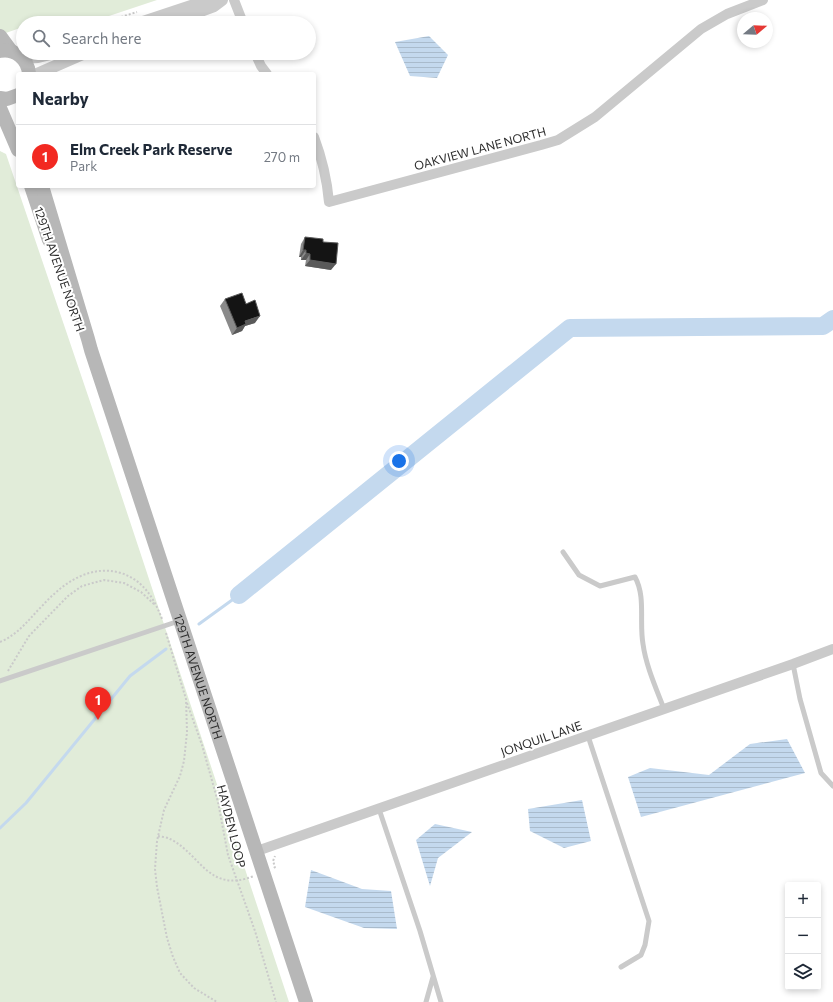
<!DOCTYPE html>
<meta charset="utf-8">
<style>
:root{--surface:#fff;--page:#f2f2f3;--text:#1f2937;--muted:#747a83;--line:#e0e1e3;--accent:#f22921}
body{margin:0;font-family:Commissioner,sans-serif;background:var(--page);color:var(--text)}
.controls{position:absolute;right:12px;bottom:12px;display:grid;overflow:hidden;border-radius:4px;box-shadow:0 2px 6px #0003}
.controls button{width:36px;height:36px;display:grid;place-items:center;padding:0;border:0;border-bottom:1px solid var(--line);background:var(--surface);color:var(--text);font:20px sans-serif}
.compass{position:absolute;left:737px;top:12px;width:36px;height:36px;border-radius:50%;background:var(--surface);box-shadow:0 2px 6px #0003;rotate:71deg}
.you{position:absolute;left:399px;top:461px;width:14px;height:14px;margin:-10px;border:3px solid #fff;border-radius:50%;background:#1a73e8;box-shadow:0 0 0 6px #1a73e833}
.badge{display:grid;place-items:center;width:26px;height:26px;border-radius:50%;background:var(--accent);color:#fff;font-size:13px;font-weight:700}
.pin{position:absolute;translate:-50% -33px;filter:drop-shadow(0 1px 2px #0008)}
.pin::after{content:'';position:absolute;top:21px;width:14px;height:12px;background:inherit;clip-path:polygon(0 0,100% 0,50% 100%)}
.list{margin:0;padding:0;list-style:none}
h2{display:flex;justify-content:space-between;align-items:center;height:52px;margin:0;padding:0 16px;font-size:17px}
h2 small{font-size:13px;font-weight:400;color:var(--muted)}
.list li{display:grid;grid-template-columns:26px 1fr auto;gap:12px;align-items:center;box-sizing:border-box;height:64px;padding:0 16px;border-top:1px solid var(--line)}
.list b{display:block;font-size:15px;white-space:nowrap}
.list p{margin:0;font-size:13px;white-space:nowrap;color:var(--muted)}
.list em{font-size:13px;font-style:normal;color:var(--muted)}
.icon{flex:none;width:22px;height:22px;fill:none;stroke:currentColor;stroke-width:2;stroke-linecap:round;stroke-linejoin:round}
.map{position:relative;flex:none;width:833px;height:1002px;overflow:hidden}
.search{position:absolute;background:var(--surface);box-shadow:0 2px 6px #0003;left:16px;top:16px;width:300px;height:44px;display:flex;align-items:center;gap:10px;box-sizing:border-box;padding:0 14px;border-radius:22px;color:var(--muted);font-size:15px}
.panel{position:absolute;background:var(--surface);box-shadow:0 2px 6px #0003;left:16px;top:72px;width:300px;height:116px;border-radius:4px}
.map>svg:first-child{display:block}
.park{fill:#e1ecd9}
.water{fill:url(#water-rules)}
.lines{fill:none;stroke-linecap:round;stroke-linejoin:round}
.stream{stroke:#c4d9ee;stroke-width:3}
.river{stroke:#c4d9ee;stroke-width:18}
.path{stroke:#cacaca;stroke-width:2;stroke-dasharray:2 2;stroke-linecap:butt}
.service{stroke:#cacaca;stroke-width:5}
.minor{stroke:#cacaca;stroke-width:10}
.tertiary{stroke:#cacaca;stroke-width:12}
.secondary{stroke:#b7b7b7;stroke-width:14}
.wall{fill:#8a8a8a}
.shaded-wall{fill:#5a5a5a}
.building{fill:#141414;stroke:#5a5a5a}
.labels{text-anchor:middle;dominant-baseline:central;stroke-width:4;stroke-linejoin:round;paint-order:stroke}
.street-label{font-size:12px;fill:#2d2d2d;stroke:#fff}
</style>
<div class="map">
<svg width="833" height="1002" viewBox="0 0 833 1002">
<defs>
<pattern id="water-rules" width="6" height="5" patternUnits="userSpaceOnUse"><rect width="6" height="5" fill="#c4d9ee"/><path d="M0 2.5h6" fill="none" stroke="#a9bbcc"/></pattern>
</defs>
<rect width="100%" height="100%" fill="#fff"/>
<path class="park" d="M0 0H157L88 23H23V27L0 35Z
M0 151 6 154 102 437 289 1002H0Z"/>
<path class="water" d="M429 36 448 55 437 78 410 76 395 42Z
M787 739 805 773 641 817 628 777 650 768 709 775 750 744Z
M582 800 591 841 564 848 530 831 528 809Z
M435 824 472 832 438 858 430 886 416 840Z
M311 870 362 889 391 891 397 929 364 928 305 907Z"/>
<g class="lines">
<path class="stream" d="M199 624 239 595
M0 828 26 803 130 676 166 649"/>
<path class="river" d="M239 595 570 328 823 326 833 319"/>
<path class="path" d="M102 23 137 12
M95 55 101 53
M166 633 186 699 187 732 184 761 180 776 164 810 157 841 155 869 157 887 167 938 173 957 180 973 194 988 217 1002
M0 642C19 634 29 619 43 605 63 583 90 564 121 573 143 580 154 598 162 619
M8 671 29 636 68 596 82 586 104 580 124 583 141 592 155 605
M187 703 202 745 218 802 228 855 255 931 276 1002
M158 836C162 837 167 837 170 839 201 854 208 894 254 876
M274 868 275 867 273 861 275 856"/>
<path class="service" d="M563 552 579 575 600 586 635 577C646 597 639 622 643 644 646 666 656 688 664 709
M793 664 800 699 821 773 833 786
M0 681 179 621
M588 736 649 921 645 945 641 955 621 967
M379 809 420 931 441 1002
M426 1002 433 977"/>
<path class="minor" d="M234 0 243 23
M255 53 261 66 267 74
M314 137C322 158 327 180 329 202L541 145 558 140 595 117 701 29 727 14 763 0
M257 851 793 664 833 649"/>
<path class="tertiary" d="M140 23 209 0
M168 23 214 6 222 0
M22 58 38 57 55 53
M37 74 85 53"/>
<g class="secondary">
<path d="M0 36 11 51"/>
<path d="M0 51C15 48 28 59 29 74"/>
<path d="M0 98 7 99 18 95"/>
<path d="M0 108 18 150"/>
<path d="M31 186 49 240"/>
<path id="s1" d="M42 186 88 339 91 350 306 1002"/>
</g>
</g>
<path class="wall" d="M305 237 323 242 331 270 305 266 306 260H301V257H299L301 244Z
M225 299 255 323 245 326 242 331 232 335 220 306Z"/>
<path class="shaded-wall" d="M303 250H306L301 257H299Z
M306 253 310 254 306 260H301Z
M310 260 336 264 331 270 305 266Z
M260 316 255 323 245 326 242 331 232 335 237 328 245 321Z"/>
<path class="building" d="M305 237 323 239V242L338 243 336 264 310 260V254L306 253V250H303Z
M242 293 246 304 255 300 260 316 245 321 246 324 237 328 225 299Z"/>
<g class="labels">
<g class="street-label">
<text transform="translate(480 148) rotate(-15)">OAKVIEW LANE NORTH</text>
<text transform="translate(60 269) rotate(71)">129TH AVENUE NORTH</text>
<text stroke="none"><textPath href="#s1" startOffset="515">129TH AVENUE NORTH</textPath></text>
<text transform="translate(541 738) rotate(-19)">JONQUIL LANE</text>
<text transform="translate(232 826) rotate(76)">HAYDEN LOOP</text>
</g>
</g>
</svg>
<div class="controls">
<button>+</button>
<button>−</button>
<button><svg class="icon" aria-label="layers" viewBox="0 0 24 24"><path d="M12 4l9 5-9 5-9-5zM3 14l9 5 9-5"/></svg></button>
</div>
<svg class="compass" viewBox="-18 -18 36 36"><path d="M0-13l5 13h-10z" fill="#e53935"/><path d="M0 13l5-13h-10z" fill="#747a83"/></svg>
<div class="you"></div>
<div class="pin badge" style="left:98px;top:720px">1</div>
<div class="search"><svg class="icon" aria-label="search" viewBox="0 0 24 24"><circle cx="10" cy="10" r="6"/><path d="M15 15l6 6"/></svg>Search here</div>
<section class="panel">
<h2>Nearby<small></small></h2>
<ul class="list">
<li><span class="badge">1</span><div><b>Elm Creek Park Reserve</b><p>Park</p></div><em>270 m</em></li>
</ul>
</section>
</div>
